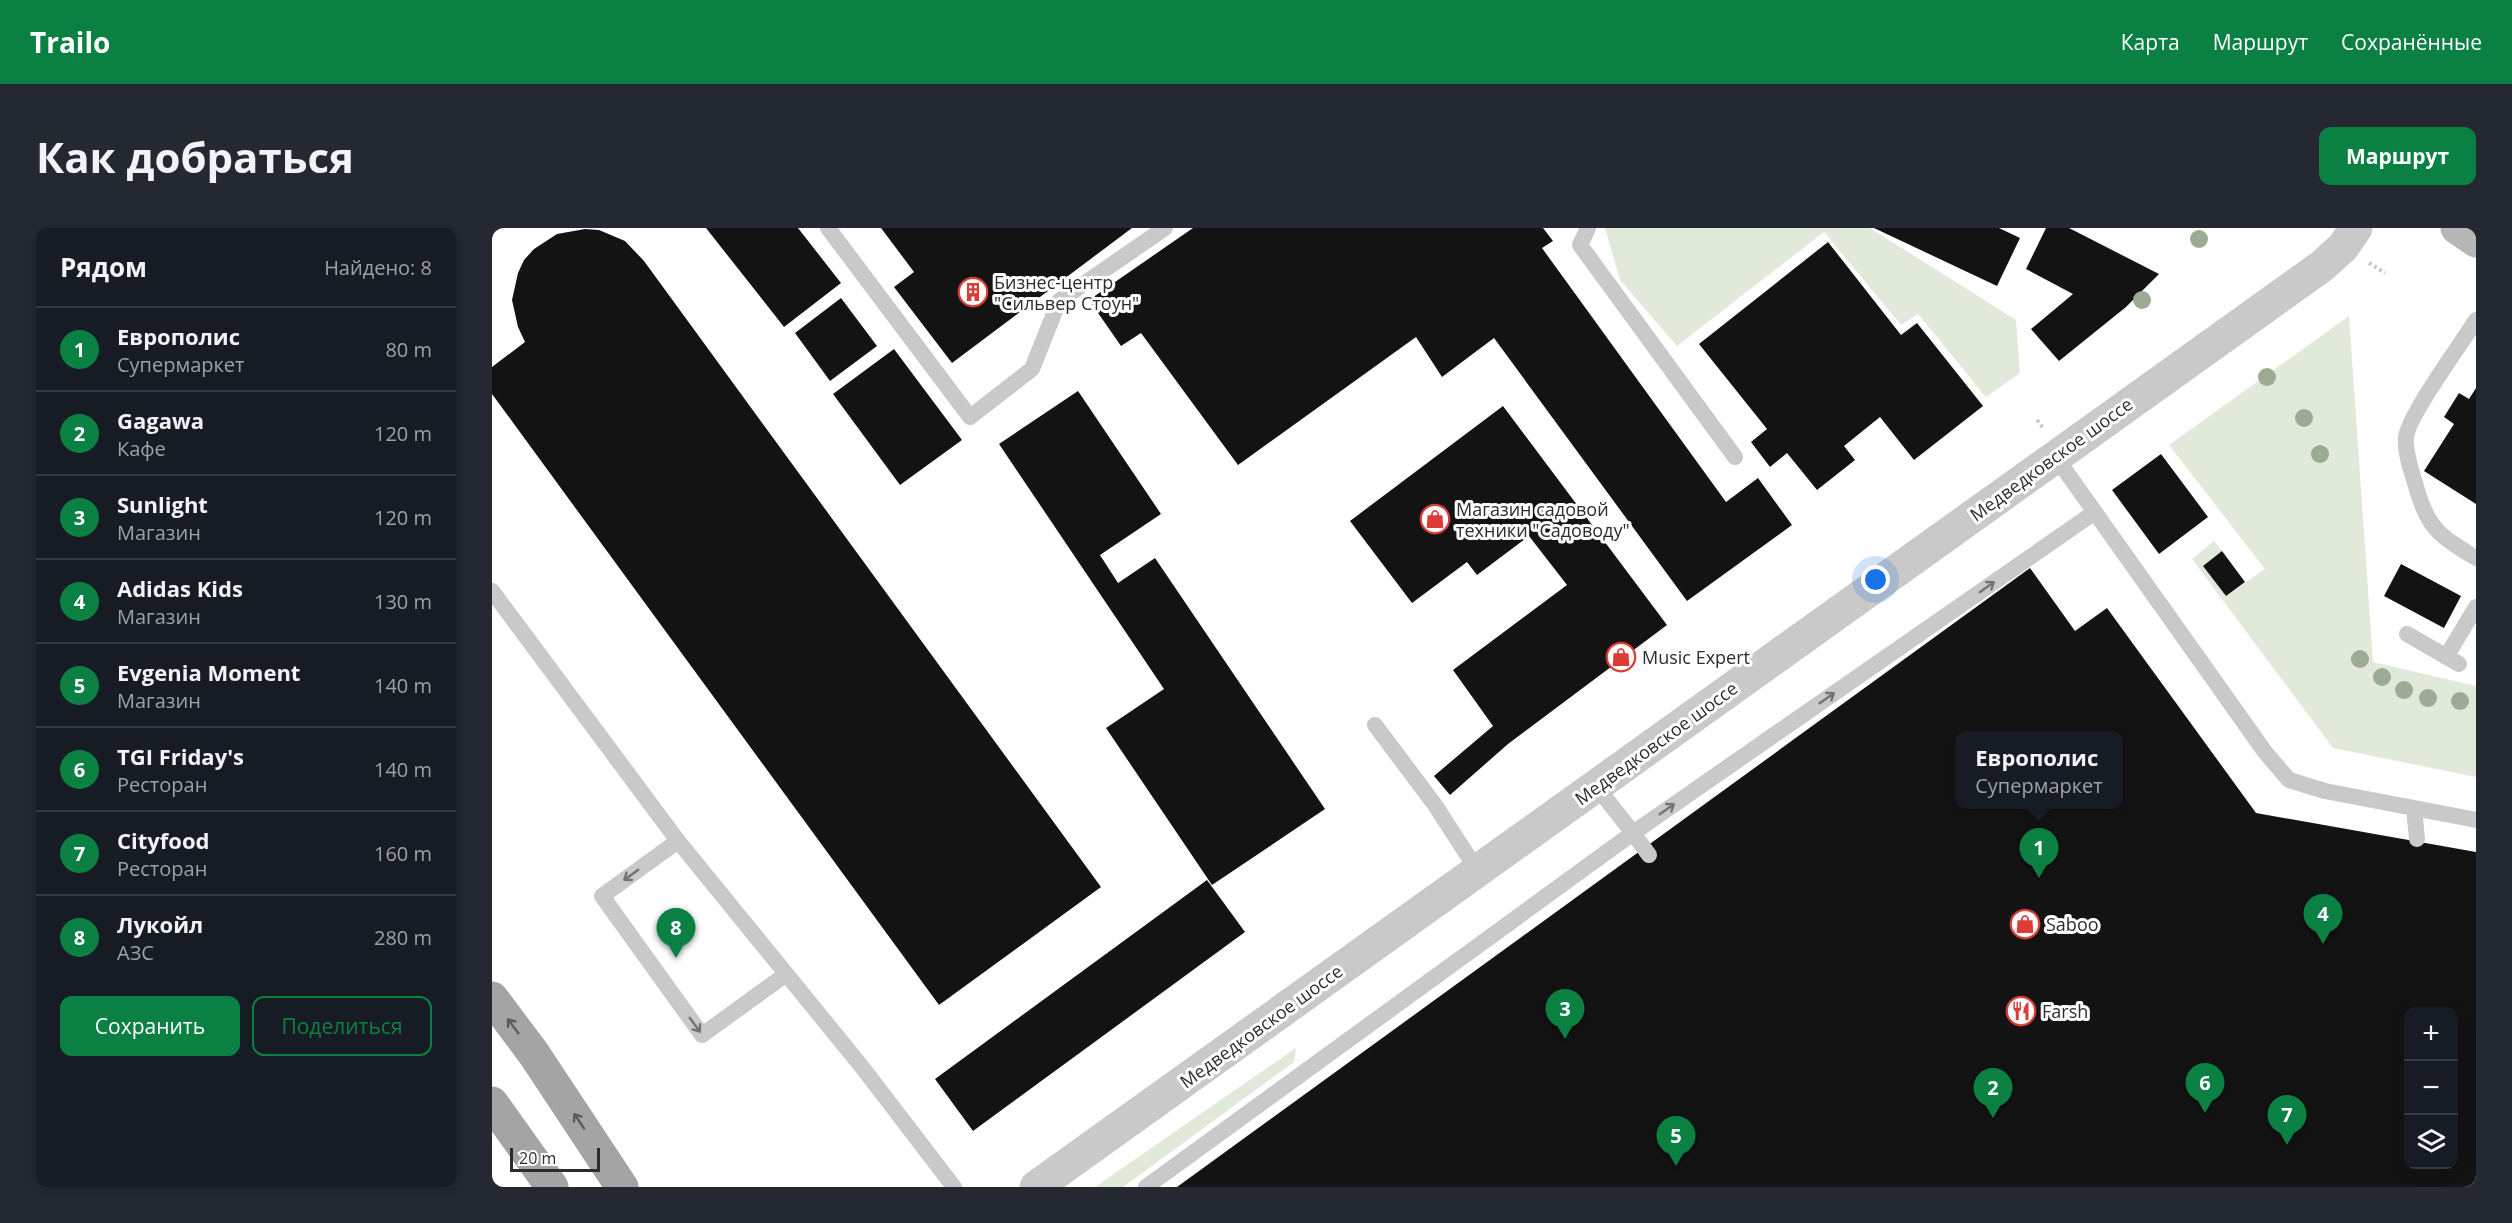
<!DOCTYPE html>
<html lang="ru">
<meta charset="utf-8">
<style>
:root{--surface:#171b24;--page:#242831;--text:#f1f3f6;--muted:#9ea1a6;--line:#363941;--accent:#0b8043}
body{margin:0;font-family:"Open Sans",sans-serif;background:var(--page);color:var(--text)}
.controls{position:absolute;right:18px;bottom:18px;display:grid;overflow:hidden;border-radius:12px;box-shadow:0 3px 15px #0003}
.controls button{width:54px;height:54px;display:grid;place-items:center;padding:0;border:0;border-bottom:2px solid var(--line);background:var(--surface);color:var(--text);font:30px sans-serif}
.scale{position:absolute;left:18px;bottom:15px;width:90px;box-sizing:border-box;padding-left:6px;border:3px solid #2c2c2c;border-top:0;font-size:16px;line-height:21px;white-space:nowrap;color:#2c2c2c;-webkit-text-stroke:4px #fff;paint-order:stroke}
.you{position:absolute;left:1384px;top:352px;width:21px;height:21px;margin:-15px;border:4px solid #fff;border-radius:50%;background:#1a73e8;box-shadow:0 0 0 9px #1a73e833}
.badge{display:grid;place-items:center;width:39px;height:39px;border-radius:50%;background:var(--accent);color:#fff;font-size:20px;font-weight:700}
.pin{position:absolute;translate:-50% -50px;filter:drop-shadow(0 2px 3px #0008)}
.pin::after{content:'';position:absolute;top:32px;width:21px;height:18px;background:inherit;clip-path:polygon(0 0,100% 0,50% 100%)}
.popup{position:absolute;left:1463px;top:503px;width:168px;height:78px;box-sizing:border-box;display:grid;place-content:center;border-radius:12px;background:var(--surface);filter:drop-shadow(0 2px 4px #0005);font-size:20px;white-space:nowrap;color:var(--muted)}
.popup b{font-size:22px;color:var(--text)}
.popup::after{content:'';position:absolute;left:50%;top:100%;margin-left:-12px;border:12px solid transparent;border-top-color:var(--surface)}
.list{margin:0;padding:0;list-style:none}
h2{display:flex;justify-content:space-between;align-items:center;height:78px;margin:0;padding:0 24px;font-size:26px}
h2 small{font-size:20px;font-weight:400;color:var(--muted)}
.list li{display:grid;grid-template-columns:39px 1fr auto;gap:18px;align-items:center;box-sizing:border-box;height:84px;padding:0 24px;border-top:2px solid var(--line)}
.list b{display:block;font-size:22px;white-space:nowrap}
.list p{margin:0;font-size:20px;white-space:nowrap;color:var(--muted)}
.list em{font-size:20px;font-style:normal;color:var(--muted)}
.actions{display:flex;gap:12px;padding:18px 24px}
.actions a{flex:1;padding:14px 0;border:2px solid var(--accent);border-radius:12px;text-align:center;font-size:21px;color:var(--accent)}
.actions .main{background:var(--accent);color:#fff}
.icon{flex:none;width:33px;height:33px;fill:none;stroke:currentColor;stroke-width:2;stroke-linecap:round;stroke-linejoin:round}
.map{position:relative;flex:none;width:1984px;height:959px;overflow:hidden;border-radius:12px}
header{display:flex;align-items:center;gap:36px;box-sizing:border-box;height:84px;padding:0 30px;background:var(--accent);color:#fff}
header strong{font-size:28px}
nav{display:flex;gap:33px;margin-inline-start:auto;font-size:21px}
.intro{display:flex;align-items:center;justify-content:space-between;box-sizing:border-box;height:144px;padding:0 36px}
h1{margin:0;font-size:42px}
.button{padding:15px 27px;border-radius:12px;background:var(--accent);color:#fff;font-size:21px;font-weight:700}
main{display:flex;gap:36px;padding:0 36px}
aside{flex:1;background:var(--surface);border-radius:12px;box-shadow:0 3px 15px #0003}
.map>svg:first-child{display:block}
.green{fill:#e1eada}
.building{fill:#131313;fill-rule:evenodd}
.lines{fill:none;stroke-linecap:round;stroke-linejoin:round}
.path{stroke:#c9c9c9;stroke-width:4;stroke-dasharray:3 3;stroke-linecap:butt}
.lane{stroke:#c9c9c9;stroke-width:16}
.street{stroke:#c9c9c9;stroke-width:33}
.secondary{stroke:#b6b6b6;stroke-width:33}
.primary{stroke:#a4a4a4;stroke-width:33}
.tree{fill:#9cab94}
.oneway{stroke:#737373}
.oneway2{stroke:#5c5c5c}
.labels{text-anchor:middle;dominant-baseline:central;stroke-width:6;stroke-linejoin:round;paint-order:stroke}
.poi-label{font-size:18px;fill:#2c2c2c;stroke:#fff;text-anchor:start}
.street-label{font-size:18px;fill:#2c2c2c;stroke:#fff}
</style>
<header>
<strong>Trailo</strong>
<nav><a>Карта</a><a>Маршрут</a><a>Сохранённые</a></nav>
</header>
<div class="intro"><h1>Как добраться</h1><a class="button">Маршрут</a></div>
<main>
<aside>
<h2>Рядом<small>Найдено: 8</small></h2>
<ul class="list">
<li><span class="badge">1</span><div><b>Европолис</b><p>Супермаркет</p></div><em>80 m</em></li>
<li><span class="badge">2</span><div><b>Gagawa</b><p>Кафе</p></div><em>120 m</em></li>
<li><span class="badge">3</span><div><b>Sunlight</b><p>Магазин</p></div><em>120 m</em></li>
<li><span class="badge">4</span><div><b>Adidas Kids</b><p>Магазин</p></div><em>130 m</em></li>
<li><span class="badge">5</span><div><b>Evgenia Moment</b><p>Магазин</p></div><em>140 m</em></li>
<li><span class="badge">6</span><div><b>TGI Friday's</b><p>Ресторан</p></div><em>140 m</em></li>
<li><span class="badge">7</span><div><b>Cityfood</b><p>Ресторан</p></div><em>160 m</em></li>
<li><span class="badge">8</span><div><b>Лукойл</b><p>АЗС</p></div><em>280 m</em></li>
</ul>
<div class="actions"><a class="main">Сохранить</a><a>Поделиться</a></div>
</aside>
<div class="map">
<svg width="1984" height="959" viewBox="0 0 1984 959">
<rect width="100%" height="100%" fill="#fff"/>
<path class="green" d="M1113 0H1378L1524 92 1528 145 1494 169 1426 86 1409 97 1332 4 1185 118 1128 52Z
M1857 88 1881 434 1984 458V549L1841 520 1700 331 1722 313 1730 323 1711 338 1734 368 1773 341 1677 217Z
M804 820 802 834 631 959H603Z"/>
<path class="building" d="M214 0H306L349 55 292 99Z
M389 0H640L460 135 402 59 422 44Z
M701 0H1051L1061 13 1050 20 1234 274 1266 250 1300 297 1195 373 1002 110 950 149 924 109 746 237 649 105 629 118 597 72Z
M1382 0H1507L1528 10 1505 58Z
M1554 0H1577L1667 46 1634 79 1567 133 1539 101 1581 66 1534 41Z
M93 1 107 2 133 13 152 33 609 659 447 777 0 166V139L33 114 26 99 20 72 26 45 32 32 42 21 65 6Z
M1336 14 1409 107 1425 95 1491 178 1422 232 1388 189 1352 218 1363 232 1325 262 1295 225 1278 239 1259 214 1275 201 1207 116Z
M349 70 385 118 338 153 303 105Z
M402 121 470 212 408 257 341 166Z
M1984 160V276L1932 243 1962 196 1952 189 1967 165 1977 171Z
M586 163 669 286 608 327 626 355 663 330 833 581 720 657 614 500 672 461 507 216Z
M1011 178 1175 397 1016 516 958 567 942 548 1001 498 961 442 1075 357 1037 308 985 347 975 334 920 375 858 293Z
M1669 226 1716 289 1667 326 1620 262Z
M1730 323 1753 354 1734 368 1711 338Z
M1909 336 1969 368 1952 400 1892 368Z
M1538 340 1583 403 1615 380 1764 585 1984 624V959H685ZM1467 507H1626V576H1468ZM1917 783H1962V936H1916Z
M715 652 753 704 481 903 443 851Z"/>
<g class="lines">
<path class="path" d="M1877 35 1893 45
M1545 192 1552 201"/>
<path class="lane" d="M336 0 478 189 540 141 567 73 673 0
M1096 0 1088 17 1243 229
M1984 92C1970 115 1915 189 1914 210 1913 226 1919 241 1923 255 1935 300 1946 307 1984 330
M1563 228 1773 524 1797 552 1833 563 1984 592
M0 363 186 613 370 839 462 959
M1915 406 1967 436
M1954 429 1984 379
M883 497 943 577 985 642
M1104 558 1141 605 1603 284
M1922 580 1925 611
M186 613 110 668 210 807 293 747
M654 959 1141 605 1157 627"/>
<path class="street" d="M544 959 1830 38 1851 19 1864 0"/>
<path class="secondary" d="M1965 0 1984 13"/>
<path class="primary" d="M0 770 42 826 130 959
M0 875 60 959"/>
</g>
<g class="tree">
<circle cx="1707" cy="11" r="9"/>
<circle cx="1650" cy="72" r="9"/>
<circle cx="1775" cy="149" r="9"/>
<circle cx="1812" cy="190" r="9"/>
<circle cx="1828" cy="226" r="9"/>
<circle cx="1868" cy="431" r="9"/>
<circle cx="1890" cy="449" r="9"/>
<circle cx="1912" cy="462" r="9"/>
<circle cx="1936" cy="470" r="9"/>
<circle cx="1968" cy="473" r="9"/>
</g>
<defs><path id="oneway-shaft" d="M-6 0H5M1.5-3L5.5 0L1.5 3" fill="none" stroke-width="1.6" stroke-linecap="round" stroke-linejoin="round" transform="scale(1.5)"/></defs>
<g class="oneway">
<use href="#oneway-shaft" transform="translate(1495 359) rotate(-35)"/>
<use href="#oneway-shaft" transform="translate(1335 470) rotate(-35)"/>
<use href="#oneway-shaft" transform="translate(1175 581) rotate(-35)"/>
<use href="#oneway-shaft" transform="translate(139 647) rotate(144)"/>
<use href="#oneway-shaft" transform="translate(203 797) rotate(54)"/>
</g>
<g class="oneway2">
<use href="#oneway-shaft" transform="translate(21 798) rotate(-127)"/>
<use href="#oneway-shaft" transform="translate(87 893) rotate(-124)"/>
</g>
<defs>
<g id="building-ring" transform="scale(1.5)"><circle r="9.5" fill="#fff" stroke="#dd3b35" stroke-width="1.5"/><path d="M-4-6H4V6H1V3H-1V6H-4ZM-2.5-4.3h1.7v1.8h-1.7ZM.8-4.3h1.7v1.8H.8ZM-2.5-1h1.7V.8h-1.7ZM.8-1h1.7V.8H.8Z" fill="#dd3b35"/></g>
<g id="shop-ring" transform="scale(1.5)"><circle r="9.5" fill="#fff" stroke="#dd3b35" stroke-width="1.5"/><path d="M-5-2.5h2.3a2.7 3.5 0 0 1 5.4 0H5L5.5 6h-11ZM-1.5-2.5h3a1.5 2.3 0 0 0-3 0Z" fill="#dd3b35"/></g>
<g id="restaurant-ring" transform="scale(1.5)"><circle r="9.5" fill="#fff" stroke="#dd3b35" stroke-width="1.5"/><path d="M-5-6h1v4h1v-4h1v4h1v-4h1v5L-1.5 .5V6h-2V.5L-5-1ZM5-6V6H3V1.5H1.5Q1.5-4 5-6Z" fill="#dd3b35"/></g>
</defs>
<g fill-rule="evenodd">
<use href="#building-ring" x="481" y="64"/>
<use href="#shop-ring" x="943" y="291"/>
<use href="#shop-ring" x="1129" y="429"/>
<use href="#shop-ring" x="1533" y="696"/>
<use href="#restaurant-ring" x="1529" y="783"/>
</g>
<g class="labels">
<g class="poi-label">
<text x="502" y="54">Бизнес-центр<tspan x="502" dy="21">"Сильвер Стоун"</tspan></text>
<text x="964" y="281">Магазин садовой<tspan x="964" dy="21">техники "Садоводу"</tspan></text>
<text x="1150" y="429">Music Expert</text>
<text x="1554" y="696">Saboo</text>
<text x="1550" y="783">Farsh</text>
</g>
<g class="street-label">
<text transform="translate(1559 231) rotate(-36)">Медведковское шоссе</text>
<text transform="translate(1164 515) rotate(-36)">Медведковское шоссе</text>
<text transform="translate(769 798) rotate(-36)">Медведковское шоссе</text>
</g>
</g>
</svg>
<div class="controls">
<button>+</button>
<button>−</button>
<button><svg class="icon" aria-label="layers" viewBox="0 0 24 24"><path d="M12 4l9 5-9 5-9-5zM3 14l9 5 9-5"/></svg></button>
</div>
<div class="scale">20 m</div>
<div class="you"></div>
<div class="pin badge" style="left:1547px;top:650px">1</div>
<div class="popup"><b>Европолис</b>Супермаркет</div>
<div class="pin badge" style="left:1501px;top:890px">2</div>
<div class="pin badge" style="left:1073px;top:811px">3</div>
<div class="pin badge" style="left:1831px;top:716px">4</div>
<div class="pin badge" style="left:1184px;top:938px">5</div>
<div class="pin badge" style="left:1713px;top:885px">6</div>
<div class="pin badge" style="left:1795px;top:917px">7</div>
<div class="pin badge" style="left:184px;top:730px">8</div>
</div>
</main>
